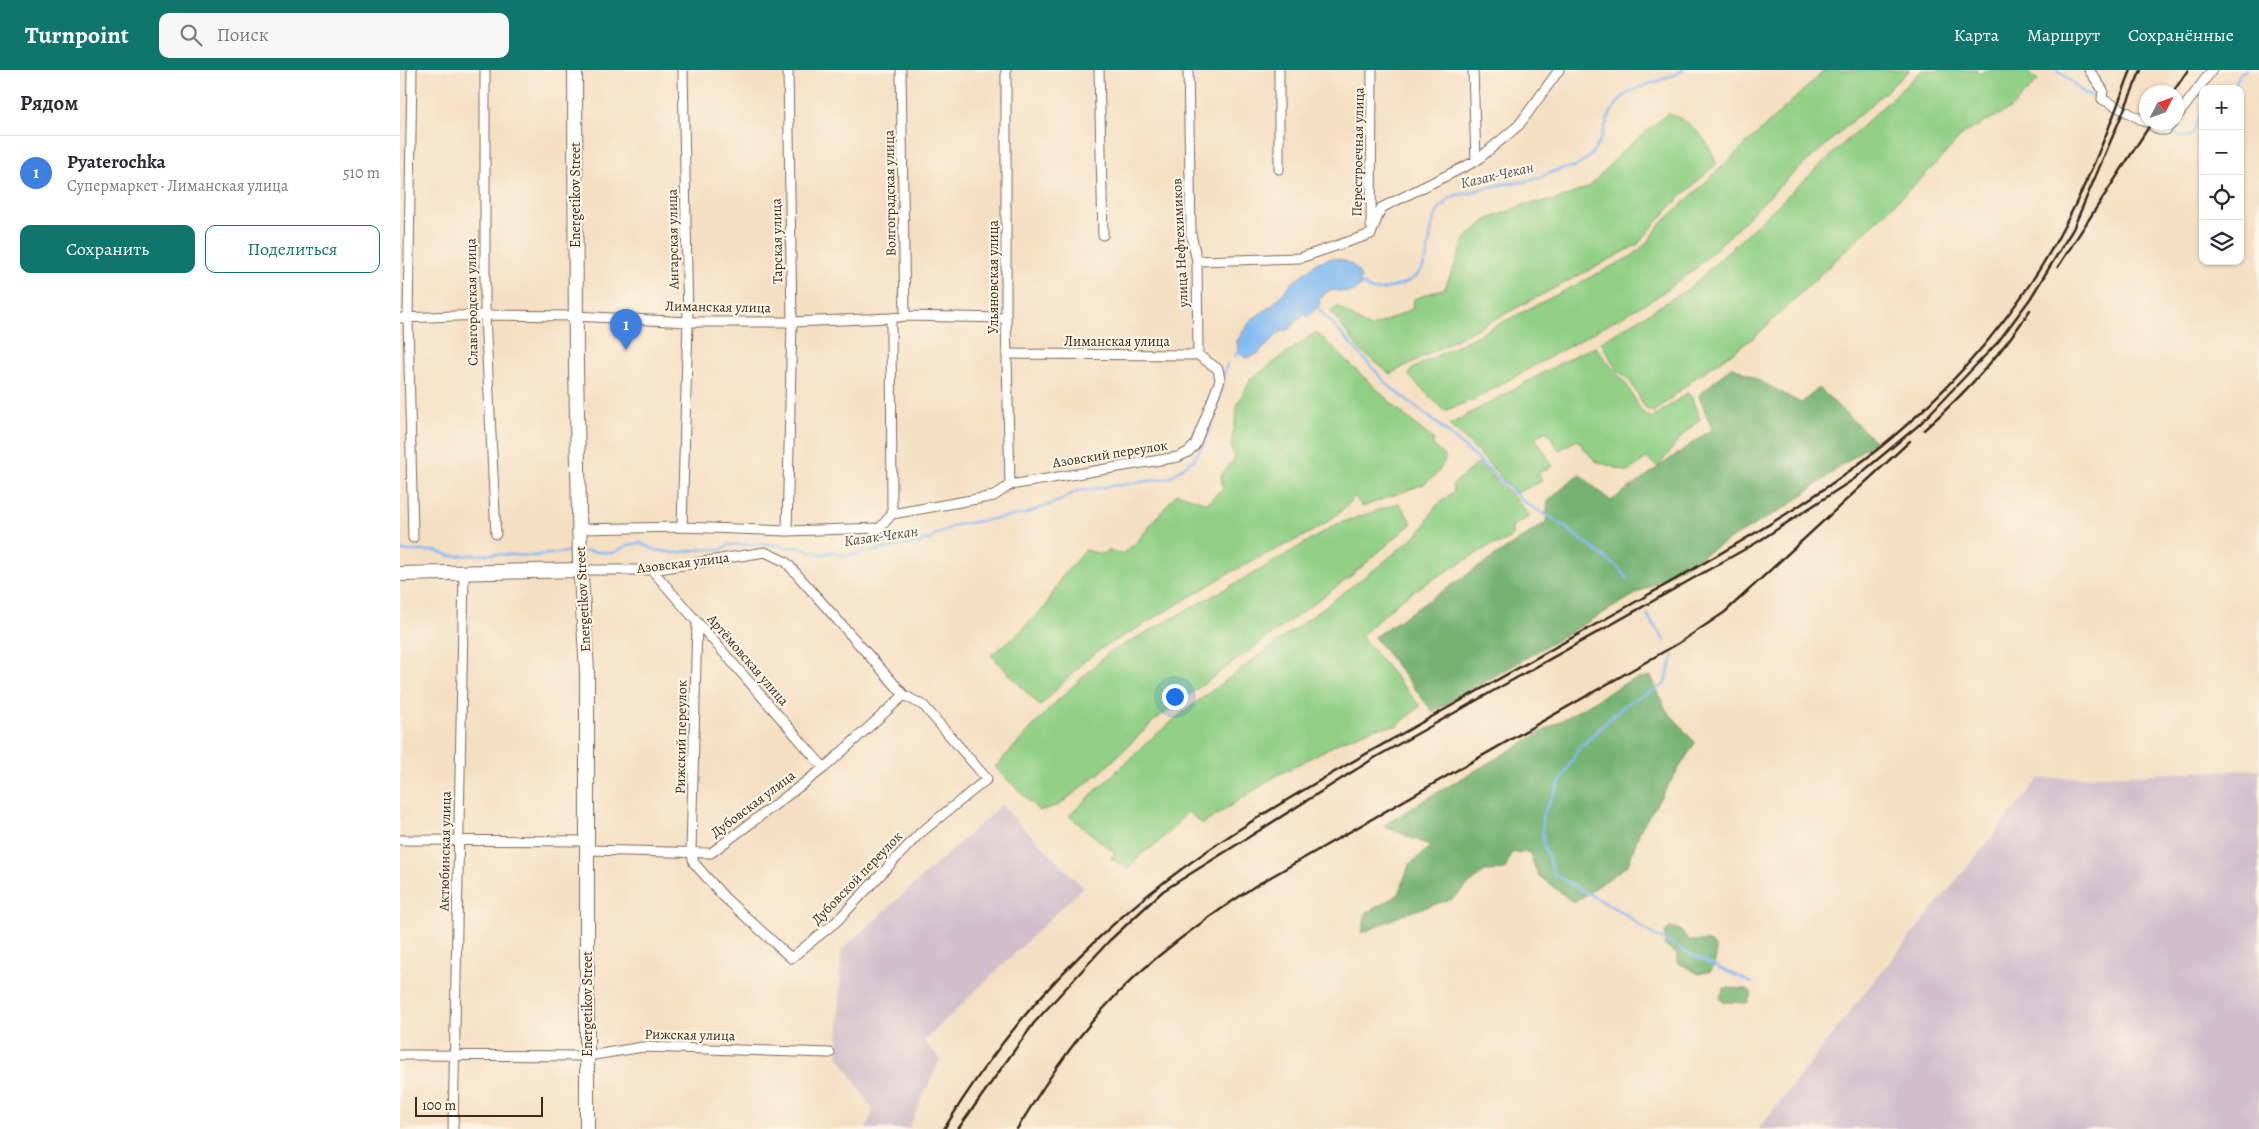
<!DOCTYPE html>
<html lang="ru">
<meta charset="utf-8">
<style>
:root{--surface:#fff;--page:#f7f7f7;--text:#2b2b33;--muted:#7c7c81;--line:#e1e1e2;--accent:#0f766e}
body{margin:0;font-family:Alegreya,serif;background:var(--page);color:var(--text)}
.controls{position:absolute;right:15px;top:15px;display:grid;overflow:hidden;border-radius:10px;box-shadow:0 1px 4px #0004}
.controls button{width:45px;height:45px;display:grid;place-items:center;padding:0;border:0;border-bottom:1px solid var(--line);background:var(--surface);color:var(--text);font:25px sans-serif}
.compass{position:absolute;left:1739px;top:15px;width:45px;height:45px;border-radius:50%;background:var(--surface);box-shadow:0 1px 4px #0004;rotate:48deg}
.scale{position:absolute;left:15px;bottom:12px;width:128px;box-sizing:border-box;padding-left:5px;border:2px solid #3b2a1e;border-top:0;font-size:14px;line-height:18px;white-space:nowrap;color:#3b2a1e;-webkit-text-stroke:4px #fcf5e5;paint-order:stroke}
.you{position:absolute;left:774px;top:626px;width:18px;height:18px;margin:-12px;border:4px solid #fff;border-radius:50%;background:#1a73e8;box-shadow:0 0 0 8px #1a73e833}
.badge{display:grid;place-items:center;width:32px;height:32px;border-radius:50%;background:var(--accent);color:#fff;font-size:16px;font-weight:700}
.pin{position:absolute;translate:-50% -41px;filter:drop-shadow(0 1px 2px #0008)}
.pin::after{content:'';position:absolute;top:26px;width:18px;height:15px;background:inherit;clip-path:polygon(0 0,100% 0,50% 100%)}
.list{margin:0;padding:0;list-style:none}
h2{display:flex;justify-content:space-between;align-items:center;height:65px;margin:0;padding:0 20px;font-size:21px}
h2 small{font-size:16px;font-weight:400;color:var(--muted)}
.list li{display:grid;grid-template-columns:32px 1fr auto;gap:15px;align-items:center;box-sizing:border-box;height:75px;padding:0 20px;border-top:1px solid var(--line)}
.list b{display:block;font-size:19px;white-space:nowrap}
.list p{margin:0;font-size:16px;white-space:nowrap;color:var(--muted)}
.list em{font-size:16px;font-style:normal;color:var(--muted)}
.actions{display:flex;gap:10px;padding:15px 20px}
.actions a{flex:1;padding:11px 0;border:1px solid var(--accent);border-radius:10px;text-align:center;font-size:18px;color:var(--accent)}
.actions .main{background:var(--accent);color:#fff}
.icon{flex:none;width:28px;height:28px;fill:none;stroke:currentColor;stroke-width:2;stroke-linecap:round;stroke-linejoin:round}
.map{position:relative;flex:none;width:1859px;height:1059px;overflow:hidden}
header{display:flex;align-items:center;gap:30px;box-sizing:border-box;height:70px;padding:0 25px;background:var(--accent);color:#fff}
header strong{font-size:24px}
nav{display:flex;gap:28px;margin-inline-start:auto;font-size:18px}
.search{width:350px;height:45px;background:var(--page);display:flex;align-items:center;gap:12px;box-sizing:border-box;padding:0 18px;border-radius:10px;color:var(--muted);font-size:19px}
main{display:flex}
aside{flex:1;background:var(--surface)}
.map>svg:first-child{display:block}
.industrial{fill:#d1bdcb}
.green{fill:#90cf85;stroke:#667c52}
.forest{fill:#74b272;stroke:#586e48}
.water{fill:#82baf2;stroke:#5e7288}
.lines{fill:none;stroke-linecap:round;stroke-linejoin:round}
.stream{stroke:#82baf2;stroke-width:2.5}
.minor-casing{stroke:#7c6958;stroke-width:11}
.primary-casing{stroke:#7c6958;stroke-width:16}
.minor{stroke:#fff;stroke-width:9}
.primary{stroke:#fff;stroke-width:14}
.rail{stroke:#3b2a1e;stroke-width:2.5}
.labels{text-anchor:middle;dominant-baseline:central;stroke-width:4.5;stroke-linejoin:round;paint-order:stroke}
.street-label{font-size:14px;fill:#3b2a1e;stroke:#fcf5e5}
.water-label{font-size:15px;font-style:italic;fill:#50555e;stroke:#fcf5e5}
</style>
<header>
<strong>Turnpoint</strong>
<div class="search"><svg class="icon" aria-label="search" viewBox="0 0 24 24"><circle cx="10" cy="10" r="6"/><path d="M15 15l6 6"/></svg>Поиск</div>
<nav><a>Карта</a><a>Маршрут</a><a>Сохранённые</a></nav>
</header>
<main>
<aside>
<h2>Рядом<small></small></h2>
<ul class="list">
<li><span class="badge" style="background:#3f7fe0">1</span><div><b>Pyaterochka</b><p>Супермаркет · Лиманская улица</p></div><em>510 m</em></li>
</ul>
<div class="actions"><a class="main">Сохранить</a><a>Поделиться</a></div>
</aside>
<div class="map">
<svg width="1859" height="1059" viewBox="0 0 1859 1059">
<rect width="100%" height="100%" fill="#fcf5e5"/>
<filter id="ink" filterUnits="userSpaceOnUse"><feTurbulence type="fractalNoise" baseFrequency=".02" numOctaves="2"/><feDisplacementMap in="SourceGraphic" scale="10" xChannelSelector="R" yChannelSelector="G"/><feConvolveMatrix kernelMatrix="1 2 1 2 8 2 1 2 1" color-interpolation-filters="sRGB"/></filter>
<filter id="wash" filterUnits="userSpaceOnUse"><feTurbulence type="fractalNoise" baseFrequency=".0096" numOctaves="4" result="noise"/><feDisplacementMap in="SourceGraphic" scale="20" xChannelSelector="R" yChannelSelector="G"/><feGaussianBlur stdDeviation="1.12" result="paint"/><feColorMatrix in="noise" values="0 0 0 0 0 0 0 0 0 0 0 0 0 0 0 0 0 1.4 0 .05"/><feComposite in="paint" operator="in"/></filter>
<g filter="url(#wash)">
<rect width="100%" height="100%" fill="#f5dfc3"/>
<path class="industrial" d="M1859 699V1059H1359L1461 927 1639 709Z
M601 735 683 817 524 971 540 989 508 1059H466L473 1040 438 985 441 881Z"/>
<path class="green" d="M1425 0H1510L1385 111 1296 198 1255 228 1075 329 1044 341 1009 306 1011 300 1023 293 1232 186 1248 172 1259 156Z
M1522 0H1576L1580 4 1584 0H1624L1638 11 1610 39 1564 63 1532 98 1358 264C1338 280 1316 293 1295 308 1281 319 1268 332 1253 342L1246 339 1230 311 1217 300 1201 272 1288 219Z
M1267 44C1289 47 1311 73 1316 94L1270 137 1237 175 990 304 960 280 930 241 937 236 970 258 1012 239 1014 229 1045 218 1066 168 1086 150 1126 134 1156 130 1189 117 1222 82Z
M916 262 1002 343 1034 370 1032 374 1046 388 1038 403 1024 414 962 437 955 426C925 464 875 477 833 501 789 527 746 554 701 579L686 590 640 636 591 585 611 570 646 536 661 508 685 480 702 484 709 481 723 483 736 473 777 423 807 433 823 418 821 405 835 388 831 377 838 333 851 309Z
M1195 277 1226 314 1242 342 1252 348 1287 323 1291 326 1300 349 1281 367 1258 397 1246 388 1228 402 1195 391 1177 370 1159 380 1147 361 1135 367 1153 396 1138 403 1142 411 1116 423 1067 371 1049 355 1177 284Z
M1078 393 1113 426 1130 446 1112 457V466L1100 474 1091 475 1028 512 999 531 961 566 1020 636 997 656 975 658 944 670 876 706 803 754 788 742 755 776 742 783 728 799 711 788 715 783 669 746 752 668 785 641 979 496 1022 460 1035 437 1054 421 1052 415Z
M999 433 1012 453 951 506 755 650 702 701 659 735 639 741 595 697 654 634 707 584 858 501 937 454Z"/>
<path class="forest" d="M1332 296 1401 333 1419 318 1475 371 1389 435 1033 642 974 567 1146 452 1148 431 1179 404 1211 431 1312 359 1299 325Z
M1251 606 1265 638 1295 673 1240 760 1228 795 1174 833 1138 805 1129 782 1111 783 1105 800 1085 801 1052 829 1007 843 962 863 966 843 999 824 1009 795 1031 776 983 756 1023 731 1229 611Z
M1271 857 1280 860 1289 870C1295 872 1300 870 1305 871 1322 874 1316 891 1311 901L1299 904 1277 892V884L1265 876V862Z
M1324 918 1348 919 1352 923 1347 933 1323 932 1320 928Z"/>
<path class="water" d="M932 188C945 190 957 194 961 209H955L961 215C951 228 940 218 928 221L919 230 920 234 908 247 904 243 890 259 880 262 859 283 846 288 839 284 837 271 852 249 873 235 890 215 918 192Z"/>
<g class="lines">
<path class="stream" d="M1658 0 1684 23 1700 29
M1825 19 1834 18 1840 3 1846 0
M1768 61C1799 76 1792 60 1803 38
M954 209C960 210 966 218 973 220 980 221 989 218 996 216 1049 201 1012 154 1052 127 1058 123 1064 125 1070 123 1087 116 1103 114 1122 112 1134 111 1146 104 1158 100 1163 98 1171 98 1176 96 1207 80 1200 52 1219 31 1237 12 1262 14 1283 0
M916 236 990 317 1037 353 1127 434 1157 451 1215 495 1228 509
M835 286 840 281
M823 307 827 294
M0 481H35L51 486 96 484 133 486 174 481
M185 481 213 483 228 475 240 473 256 480 274 483 305 479 321 480 328 475 363 474 379 475 386 478 398 477 420 484 434 482 444 486 519 473 523 470H530L535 465 556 455 625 444 659 431 677 421 769 408 793 390 802 377 811 357 822 315
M1247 545 1265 571
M1274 585 1264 615 1227 633 1178 679 1142 746 1143 774 1155 805 1225 844 1247 861 1292 885 1352 913"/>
</g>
</g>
<g filter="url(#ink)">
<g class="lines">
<g class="minor-casing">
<path id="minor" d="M12 0 8 248 13 468
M85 0V245L96 464
M501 0 505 246
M606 0V248L610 415
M699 0 703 165
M788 0 791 164 797 191 798 285
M1073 0 1076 91
M1689 0 1703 20 1702 29 1746 52
M1776 48 1812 0
M1747 52 1759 60H1766L1773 52
M879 99V0
M971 156 972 0
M797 191 900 188 971 164 981 138 1076 91 1119 55 1159 0
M0 248 85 245 175 246 288 252H392L491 248 505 246 606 248
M491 248 492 444
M607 284 798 285
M282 457 288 252 283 0
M180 459 282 457 387 461 480 458 492 444 594 426 610 415 778 387 788 382 795 375 820 310 818 299 798 285
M387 461 392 252 388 0
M181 500H252L365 482 386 492 504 625 524 636 587 709 519 764 437 851 391 888 324 827 294 793 291 781 297 553
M252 500 424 698
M0 770 187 771
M187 780 311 783 424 698 504 625
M0 985 188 986 243 977 430 983
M53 1059 64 503"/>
</g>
<g class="primary-casing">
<path id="primary" d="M175 0 176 297 180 491 187 601V1059
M0 504 181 500"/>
</g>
<use href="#minor" class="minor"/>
<use href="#primary" class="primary"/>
<path class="rail" d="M1773 22 1788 0
M1658 197 1752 52
M1524 360C1563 325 1601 285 1630 240
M544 1059C588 986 641 920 704 863 789 783 895 724 996 667 1079 620 1162 573 1246 526 1343 471 1442 417 1524 339 1580 286 1632 220 1667 151 1692 103 1712 50 1731 0
M558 1059 634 953 709 871 763 821 976 687 1356 473 1454 409 1520 354 1598 272 1630 229 1673 159 1741 0
M617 1059C643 1017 670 975 704 938 747 890 801 852 855 816L1279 573 1325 542 1510 371"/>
</g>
</g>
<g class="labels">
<g class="street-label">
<text transform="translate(958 82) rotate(-89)">Перестроечная улица</text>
<text transform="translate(490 123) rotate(-91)">Волгоградская улица</text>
<text transform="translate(175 125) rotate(-90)">Energetikov Street</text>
<text transform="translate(273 169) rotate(-91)">Ангарская улица</text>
<text transform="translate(377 171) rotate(-91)">Тарская улица</text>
<text transform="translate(780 173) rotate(-93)">улица Нефтехимиков</text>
<text transform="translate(593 207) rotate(-90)">Ульяновская улица</text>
<text transform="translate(72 232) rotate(-91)">Славгородская улица</text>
<text transform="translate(318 237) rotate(1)">Лиманская улица</text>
<text x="717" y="271">Лиманская улица</text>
<text transform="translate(710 384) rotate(-9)">Азовский переулок</text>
<text transform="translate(283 493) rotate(-7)">Азовская улица</text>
<text transform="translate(183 529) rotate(-93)">Energetikov Street</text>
<text transform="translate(348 590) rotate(49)">Артёмовская улица</text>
<text transform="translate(281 667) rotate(-89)">Рижский переулок</text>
<text transform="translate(353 734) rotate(-37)">Дубовская улица</text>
<text transform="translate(45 781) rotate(-89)">Актюбинская улица</text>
<text transform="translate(457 808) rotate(-46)">Дубовской переулок</text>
<text transform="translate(187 934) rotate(-90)">Energetikov Street</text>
<text transform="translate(290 965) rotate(1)">Рижская улица</text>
</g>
<g class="water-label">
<text transform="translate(1097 105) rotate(-13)">Казак-Чекан</text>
<text transform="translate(481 466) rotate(-8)">Казак-Чекан</text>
</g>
</g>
</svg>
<div class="controls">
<button>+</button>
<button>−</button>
<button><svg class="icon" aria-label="locate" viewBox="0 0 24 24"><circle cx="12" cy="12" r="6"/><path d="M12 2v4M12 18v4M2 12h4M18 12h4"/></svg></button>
<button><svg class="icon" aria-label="layers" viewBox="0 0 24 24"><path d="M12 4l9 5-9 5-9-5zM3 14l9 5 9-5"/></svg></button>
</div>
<svg class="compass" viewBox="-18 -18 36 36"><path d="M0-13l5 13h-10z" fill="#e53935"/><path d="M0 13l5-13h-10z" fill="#7c7c81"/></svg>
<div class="scale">100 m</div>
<div class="you"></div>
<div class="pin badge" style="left:226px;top:280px;background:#3f7fe0">1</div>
</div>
</main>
